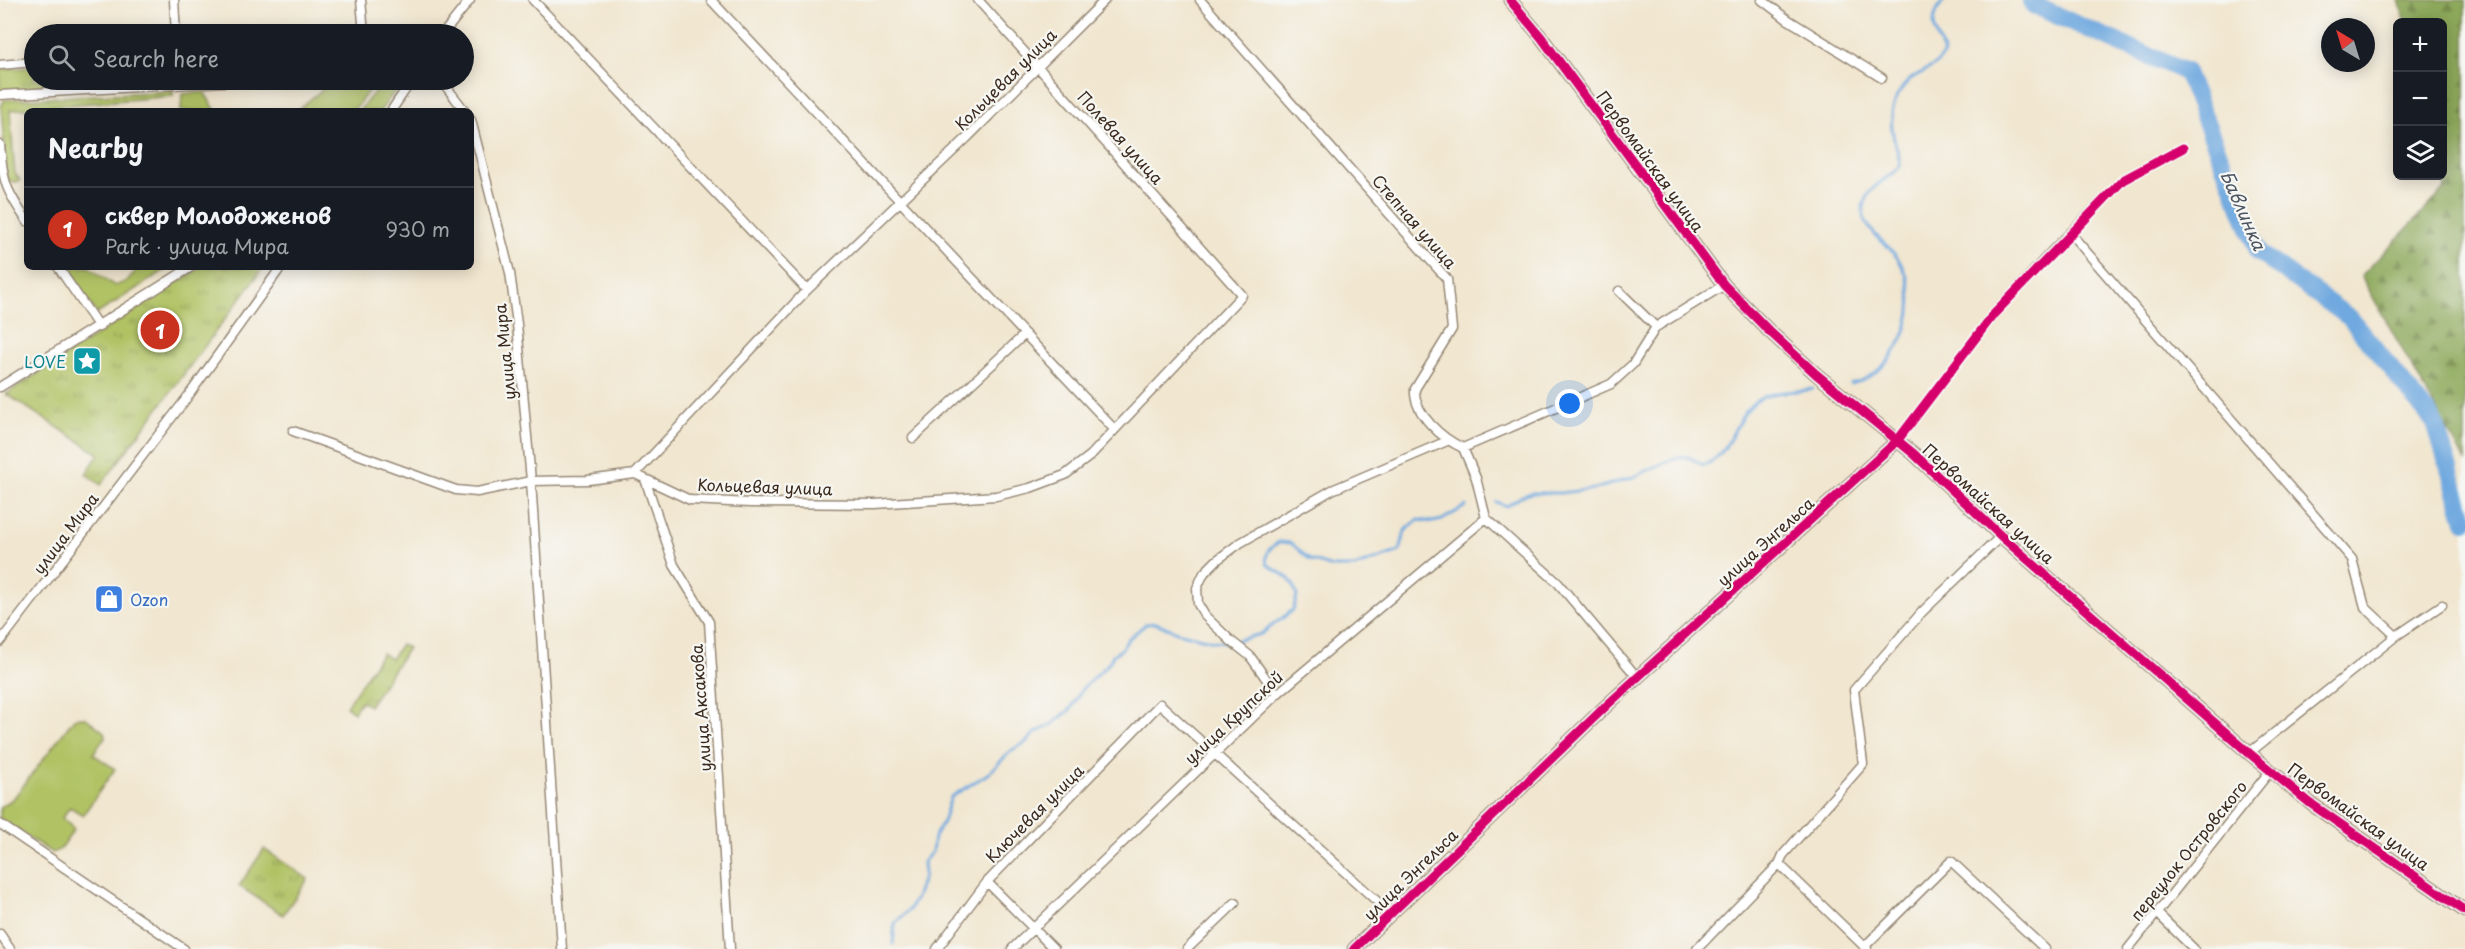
<!DOCTYPE html>
<meta charset="utf-8">
<style>
:root{--surface:#171b24;--page:#242831;--text:#f1f3f6;--muted:#9ea1a6;--line:#363941;--accent:#c8321e}
body{margin:0;font-family:"Playpen Sans",sans-serif;background:var(--page);color:var(--text)}
.controls{position:absolute;right:18px;top:18px;display:grid;overflow:hidden;border-radius:9px;box-shadow:0 3px 15px #0003}
.controls button{width:54px;height:54px;display:grid;place-items:center;padding:0;border:0;border-bottom:2px solid var(--line);background:var(--surface);color:var(--text);font:30px sans-serif}
.compass{position:absolute;left:2321px;top:18px;width:54px;height:54px;border-radius:50%;background:var(--surface);box-shadow:0 3px 15px #0003;rotate:322deg}
.you{position:absolute;left:1570px;top:404px;width:21px;height:21px;margin:-15px;border:4px solid #fff;border-radius:50%;background:#1a73e8;box-shadow:0 0 0 9px #1a73e833}
.badge{display:grid;place-items:center;width:39px;height:39px;border-radius:50%;background:var(--accent);color:#fff;font-size:20px;font-weight:700}
.pin{position:absolute;translate:-50% -50%;border:3px solid #fff;box-shadow:0 2px 6px #0006}
.list{margin:0;padding:0;list-style:none}
h2{display:flex;justify-content:space-between;align-items:center;height:78px;margin:0;padding:0 24px;font-size:26px}
h2 small{font-size:20px;font-weight:400;color:var(--muted)}
.list li{display:grid;grid-template-columns:39px 1fr auto;gap:18px;align-items:center;box-sizing:border-box;height:84px;padding:0 24px;border-top:2px solid var(--line)}
.list b{display:block;font-size:22px;white-space:nowrap}
.list p{margin:0;font-size:20px;white-space:nowrap;color:var(--muted)}
.list em{font-size:20px;font-style:normal;color:var(--muted)}
.icon{flex:none;width:33px;height:33px;fill:none;stroke:currentColor;stroke-width:2;stroke-linecap:round;stroke-linejoin:round}
.map{position:relative;flex:none;width:2465px;height:949px;overflow:hidden}
.search{position:absolute;background:var(--surface);box-shadow:0 3px 15px #0003;left:24px;top:24px;width:450px;height:66px;display:flex;align-items:center;gap:15px;box-sizing:border-box;padding:0 21px;border-radius:33px;color:var(--muted);font-size:22px}
.panel{position:absolute;background:var(--surface);box-shadow:0 3px 15px #0003;left:24px;top:108px;width:450px;height:162px;border-radius:9px}
.map>svg:first-child{display:block}
.grass{fill:#b1c265;stroke:#767642;stroke-width:1.5}
.forest{fill:url(#forest-firs);stroke:#64693c;stroke-width:1.5}
.park{fill:url(#park-tufts);stroke:#767642;stroke-width:1.5}
.lines{fill:none;stroke-linecap:round;stroke-linejoin:round}
.stream{stroke:#6fa9df;stroke-width:3}
.river{stroke:#6fa9df;stroke-width:18}
.street-casing{stroke:#968876;stroke-width:11}
.secondary-casing{stroke:#968876;stroke-width:15}
.street{stroke:#fff;stroke-width:8}
.secondary{stroke:#fff;stroke-width:12}
.cycleway-casing{stroke:#f6f6f2;stroke-width:13}
.cycleway{stroke:#d6006c;stroke-width:9}
.labels{text-anchor:middle;dominant-baseline:central;stroke-width:4.5;stroke-linejoin:round;paint-order:stroke}
.street-label{font-size:16px;fill:#3b2a1e;stroke:#f6f6f2}
.culture-label{font-size:16px;fill:#0d838f;stroke:#f6f6f2;text-anchor:end}
.shop-label{font-size:16px;fill:#366cbe;stroke:#f6f6f2;text-anchor:start}
.water-label{font-size:18px;font-style:italic;fill:#4d5662;stroke:#f6f6f2}
</style>
<div class="map">
<svg width="2465" height="949" viewBox="0 0 2465 949">
<defs>
<pattern id="forest-firs" width="22" height="20" patternUnits="userSpaceOnUse" patternTransform="scale(1.5)"><rect width="22" height="20" fill="#8ca85a"/><path d="M5 1l3.5 6h-7zM16 11l3.5 6h-7z" fill="#74894a"/></pattern>
<pattern id="park-tufts" width="24" height="20" patternUnits="userSpaceOnUse" patternTransform="scale(1.5)"><rect width="24" height="20" fill="#b1c265"/><path d="M3 7l-1-3M5 7V3M7 7l1-3M15 17l-1-3M17 17v-4M19 17l1-3" fill="none" stroke="#919e53"/></pattern>
</defs>
<rect width="100%" height="100%" fill="#f6f6f2"/>
<filter id="ink" filterUnits="userSpaceOnUse"><feTurbulence type="fractalNoise" baseFrequency=".0167" numOctaves="2"/><feDisplacementMap in="SourceGraphic" scale="12" xChannelSelector="R" yChannelSelector="G"/><feConvolveMatrix kernelMatrix="1 2 1 2 8 2 1 2 1" color-interpolation-filters="sRGB"/></filter>
<filter id="wash" filterUnits="userSpaceOnUse"><feTurbulence type="fractalNoise" baseFrequency=".008" numOctaves="4" result="noise"/><feDisplacementMap in="SourceGraphic" scale="24" xChannelSelector="R" yChannelSelector="G"/><feGaussianBlur stdDeviation="1.35" result="paint"/><feColorMatrix in="noise" values="0 0 0 0 0 0 0 0 0 0 0 0 0 0 0 0 0 1.4 0 .05"/><feComposite in="paint" operator="in"/></filter>
<g filter="url(#wash)">
<rect width="100%" height="100%" fill="#f1e6cf"/>
<path class="grass" d="M334 80H377L353 111H296Z
M384 80H400L401 83 380 111H359Z
M173 91V96L10 110 15 173 20 180 16 182 9 181 6 175 1 107 4 100Z
M204 92 216 111H181L182 94Z
M65 267H89L115 286 127 281 139 267H170L97 314Z
M80 717 86 718 104 732 105 737 93 754 115 769 83 815 70 807 62 818 74 829 61 849 52 853 0 819V807L13 799 74 719Z"/>
<path class="forest" d="M2399 0H2465V461L2361 276 2445 189 2442 176V22H2405Z"/>
<path class="park" d="M34 67V80H200L0 93V69Z
M201 267H264L101 485 86 474 99 454 6 394Z
M401 644 408 648 369 706 361 701 354 712 346 706 382 653 391 659Z
M264 849 308 879 283 915 239 886Z"/>
<g class="lines">
<path class="stream" d="M1851 384C1872 379 1886 366 1897 348 1917 314 1916 275 1888 247 1878 237 1863 226 1863 210 1864 187 1887 181 1900 166 1900 155 1895 146 1893 134 1888 113 1896 88 1915 76 1927 69 1937 67 1944 53 1935 31 1927 20 1944 0
M1496 502 1507 506 1522 496 1532 493H1560L1595 489 1631 478 1675 458 1688 457 1703 465C1730 458 1733 419 1755 402 1772 389 1794 393 1813 389
M1235 641 1261 634 1293 610 1297 596 1293 584 1288 578 1267 564C1265 552 1269 548 1279 542L1291 543 1310 560 1332 567H1354L1400 551 1405 531 1418 520 1433 522 1442 520 1466 506
M893 944 895 923 909 910 916 898 924 875 923 862 932 852 934 837 943 822 951 797 989 773 1012 750 1025 743 1035 733 1051 725 1071 709 1082 689 1109 663 1113 655 1122 649 1128 639 1146 624 1156 623 1177 632 1214 641 1228 642"/>
<path class="river" d="M2030 0 2035 6 2186 72 2259 253 2350 318 2435 423 2465 521"/>
</g>
</g>
<g filter="url(#ink)">
<g class="lines">
<g class="street-casing">
<path id="street" d="M174 0 176 34
M361 0 364 34
M533 0 807 290
M711 0 1114 429
M1200 0 1447 279 1452 329 1415 389C1413 414 1443 439 1463 448L1476 478 1486 518 1558 583 1637 677
M1762 0 1787 19 1882 78
M443 34 470 0
M0 65 34 62
M441 80 465 111
M0 95 259 80
M391 111 412 80
M471 120 510 273 517 324 531 481 588 480 635 474
M0 145C3 183 6 190 27 221
M2071 234 2352 559 2365 607 2396 636
M58 267 99 327
M1619 291 1656 327
M0 387 191 267
M293 431 456 490 477 492 531 481 562 949
M913 438 1025 334
M1897 441 1993 315 2051 252 2123 180 2183 148
M1463 448 1611 384 1633 364 1656 327 1724 285
M635 474 690 500 750 503 875 504 996 496 1030 488 1065 475 1090 456 1242 295 978 0
M635 474 807 290 969 136 1105 0
M645 479 674 565 709 622 730 949
M0 642 189 395 281 267
M1277 694 1250 656 1231 641 1205 616 1198 604 1197 588 1204 573 1217 560 1240 543 1332 490 1447 441
M2249 753 2396 636 2442 605
M0 824 184 949
M1779 864 1867 949
M987 882 1054 949
M2157 913 2194 949
M0 934 10 949
M1864 947 1951 861 2045 949
M937 949 987 882 1160 704 1391 914
M1012 949 1277 694 1486 518
M1187 949 1235 903
M1697 949 1779 864 1783 855 1863 764 1854 690 1922 612 2001 536
M2128 949 2271 770"/>
</g>
<g class="secondary-casing">
<path id="secondary" d="M1510 0 1541 37 1724 285 1769 331 1816 374 1914 454 2001 536 2249 753 2310 803 2465 911
M1354 949 1605 707 1897 441"/>
</g>
<use href="#street" class="street"/>
<use href="#secondary" class="secondary"/>
<g class="cycleway-casing">
<path id="cycleway" d="M1510 0 1541 37 1724 285 1769 331 1816 374 1914 454 2001 536 2249 753 2310 803 2465 911
M1354 949 1605 707 1897 441 1993 315 2123 180 2183 148"/>
</g>
<use href="#cycleway" class="cycleway"/>
</g>
</g>
<defs>
<g id="sight-square" transform="scale(1.5)"><rect x="-9" y="-9" width="18" height="18" rx="4" fill="#0f9aa8" stroke="#f6f6f2"/><path d="M0-6L1.8-2.2L6-1.7L2.9 1.2L3.7 5.4L0 3.3L-3.7 5.4L-2.9 1.2L-6-1.7L-1.8-2.2Z" fill="#fff"/></g>
<g id="shop-square" transform="scale(1.5)"><rect x="-9" y="-9" width="18" height="18" rx="4" fill="#3f7fe0" stroke="#f6f6f2"/><path d="M-5-2.5h2.3a2.7 3.5 0 0 1 5.4 0H5L5.5 6h-11ZM-1.5-2.5h3a1.5 2.3 0 0 0-3 0Z" fill="#fff"/></g>
</defs>
<g fill-rule="evenodd">
<use href="#sight-square" x="87" y="361"/>
<use href="#shop-square" x="109" y="599"/>
</g>
<g class="labels">
<g class="street-label">
<text transform="translate(1005 79) rotate(-45)">Кольцевая улица</text>
<text transform="translate(1121 137) rotate(48)">Полевая улица</text>
<text transform="translate(1651 161) rotate(54)">Первомайская улица</text>
<text transform="translate(1415 221) rotate(49)">Степная улица</text>
<text transform="translate(504 352) rotate(-96)">улица Мира</text>
<text transform="translate(765 486) rotate(2)">Кольцевая улица</text>
<text transform="translate(1989 503) rotate(42)">Первомайская улица</text>
<text transform="translate(65 533) rotate(-53)">улица Мира</text>
<text transform="translate(1765 541) rotate(-42)">улица Энгельса</text>
<text transform="translate(700 708) rotate(-94)">улица Аксакова</text>
<text transform="translate(1233 717) rotate(-43)">улица Крупской</text>
<text transform="translate(1034 813) rotate(-45)">Ключевая улица</text>
<text transform="translate(2359 816) rotate(36)">Первомайская улица</text>
<text transform="translate(2188 850) rotate(-51)">переулок Островского</text>
<text transform="translate(1410 874) rotate(-44)">улица Энгельса</text>
</g>
<g class="culture-label">
<text x="66" y="361">LOVE</text>
</g>
<g class="shop-label">
<text x="130" y="599">Ozon</text>
</g>
<g class="water-label">
<text transform="translate(2244 210) rotate(66)">Бавлинка</text>
</g>
</g>
</svg>
<div class="controls">
<button>+</button>
<button>−</button>
<button><svg class="icon" aria-label="layers" viewBox="0 0 24 24"><path d="M12 4l9 5-9 5-9-5zM3 14l9 5 9-5"/></svg></button>
</div>
<svg class="compass" viewBox="-18 -18 36 36"><path d="M0-13l5 13h-10z" fill="#e53935"/><path d="M0 13l5-13h-10z" fill="#9ea1a6"/></svg>
<div class="you"></div>
<div class="pin badge" style="left:160px;top:330px">1</div>
<div class="search"><svg class="icon" aria-label="search" viewBox="0 0 24 24"><circle cx="10" cy="10" r="6"/><path d="M15 15l6 6"/></svg>Search here</div>
<section class="panel">
<h2>Nearby<small></small></h2>
<ul class="list">
<li><span class="badge">1</span><div><b>сквер Молодоженов</b><p>Park · улица Мира</p></div><em>930 m</em></li>
</ul>
</section>
</div>
